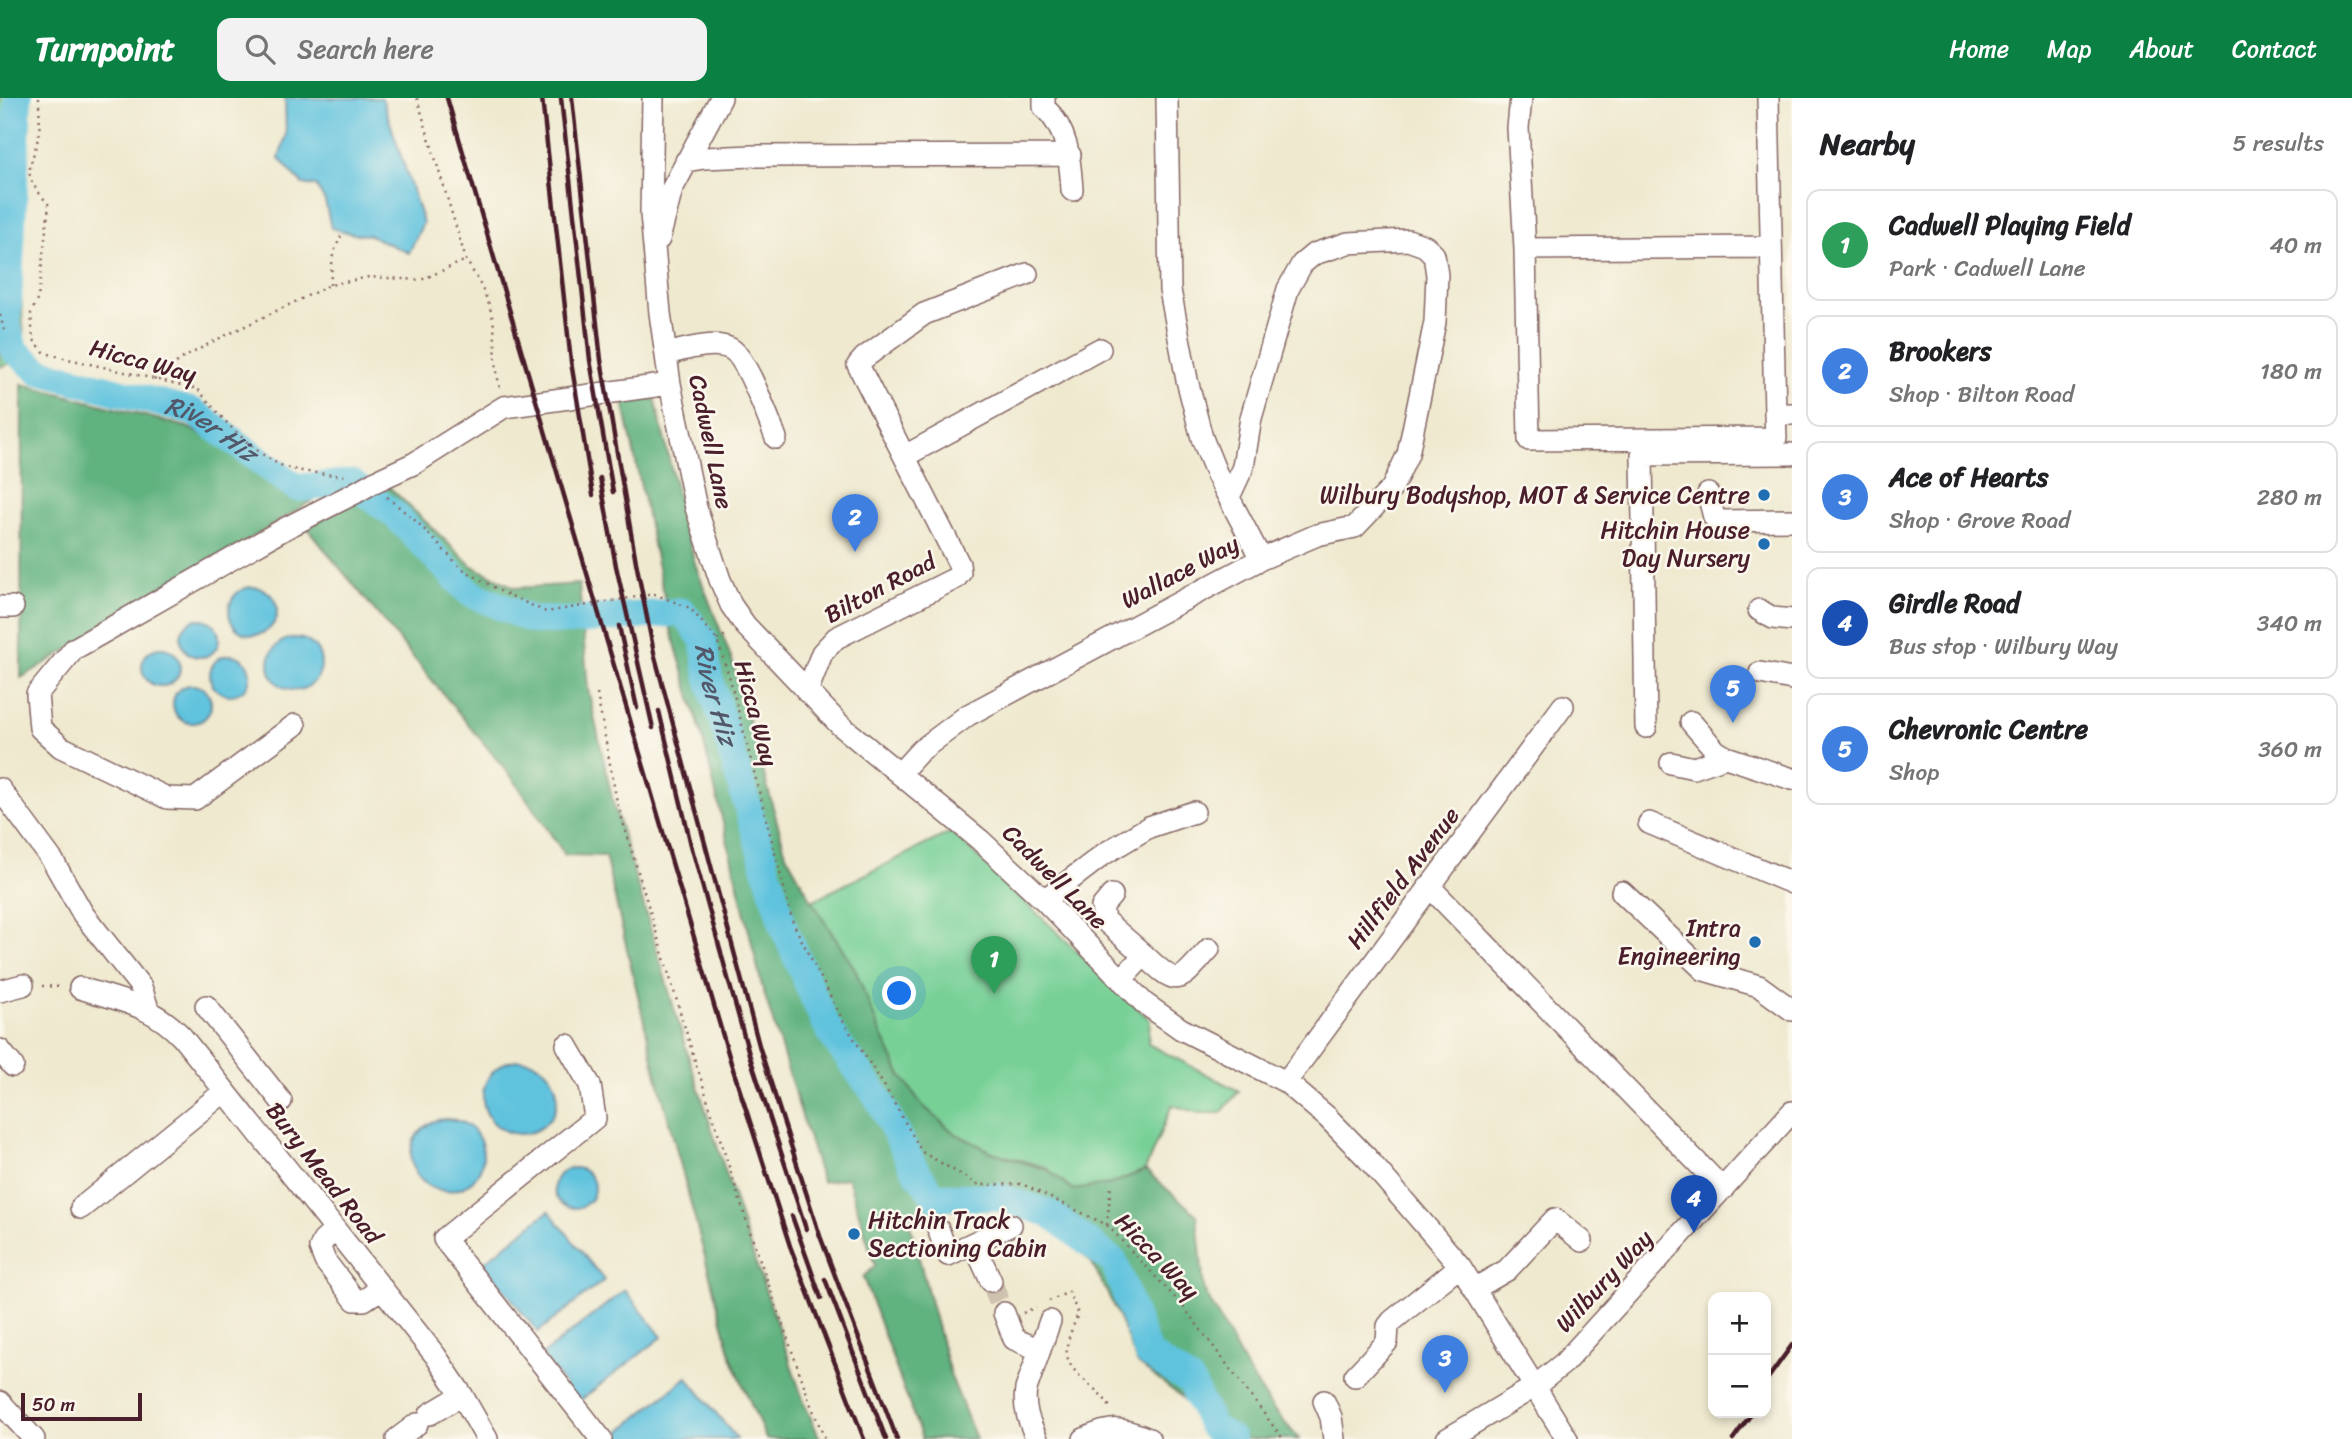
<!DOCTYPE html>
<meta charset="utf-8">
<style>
:root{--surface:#fff;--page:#f2f2f2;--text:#202124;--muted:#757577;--line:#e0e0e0;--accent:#0b8043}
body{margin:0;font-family:Sriracha,sans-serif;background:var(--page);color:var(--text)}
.controls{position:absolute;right:21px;bottom:21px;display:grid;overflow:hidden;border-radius:14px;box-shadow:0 4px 10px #0003}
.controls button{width:63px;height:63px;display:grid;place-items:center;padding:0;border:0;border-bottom:2px solid var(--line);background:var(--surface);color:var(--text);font:35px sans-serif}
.scale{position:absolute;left:21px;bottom:18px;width:121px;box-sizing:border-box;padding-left:7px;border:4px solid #4a1f2b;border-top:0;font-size:19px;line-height:24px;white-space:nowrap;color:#4a1f2b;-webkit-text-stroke:5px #fbf7ec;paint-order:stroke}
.you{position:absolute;left:900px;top:896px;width:24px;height:24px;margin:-18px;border:5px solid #fff;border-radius:50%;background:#1a73e8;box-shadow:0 0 0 10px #1a73e833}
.badge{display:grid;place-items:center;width:46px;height:46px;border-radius:50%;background:var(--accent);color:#fff;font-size:23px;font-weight:700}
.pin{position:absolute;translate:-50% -58px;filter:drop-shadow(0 2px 4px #0008)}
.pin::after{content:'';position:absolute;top:37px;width:24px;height:21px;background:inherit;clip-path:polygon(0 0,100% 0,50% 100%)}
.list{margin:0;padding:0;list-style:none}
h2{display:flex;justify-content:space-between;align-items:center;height:91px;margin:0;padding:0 28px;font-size:30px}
h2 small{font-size:23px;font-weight:400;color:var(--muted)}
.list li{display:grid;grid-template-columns:46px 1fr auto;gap:21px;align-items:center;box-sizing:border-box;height:112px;margin:0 14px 14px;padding:0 14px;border:2px solid var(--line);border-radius:14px}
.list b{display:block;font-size:26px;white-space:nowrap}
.list p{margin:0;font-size:23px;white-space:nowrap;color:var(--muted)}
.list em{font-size:23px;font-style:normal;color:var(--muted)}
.icon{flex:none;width:38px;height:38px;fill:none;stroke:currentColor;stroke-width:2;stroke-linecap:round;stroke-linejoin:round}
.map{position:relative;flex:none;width:1792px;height:1341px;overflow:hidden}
header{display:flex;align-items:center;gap:42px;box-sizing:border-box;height:98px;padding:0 35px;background:var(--accent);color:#fff}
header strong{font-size:33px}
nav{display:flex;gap:38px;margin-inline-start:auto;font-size:24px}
.search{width:490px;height:63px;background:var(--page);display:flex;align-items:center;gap:18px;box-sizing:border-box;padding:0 24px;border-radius:14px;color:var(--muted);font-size:26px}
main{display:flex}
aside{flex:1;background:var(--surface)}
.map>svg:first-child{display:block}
.green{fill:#77d096;stroke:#607860;stroke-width:2}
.forest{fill:#61b27f;stroke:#566855;stroke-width:2}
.water{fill:#60c3de;stroke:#557184;stroke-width:2}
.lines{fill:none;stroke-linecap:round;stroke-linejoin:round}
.river{stroke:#60c3de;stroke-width:28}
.minor-tunnel{stroke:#cec1ae;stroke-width:21;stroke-dasharray:21 10;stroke-linecap:butt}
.minor-casing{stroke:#846664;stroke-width:24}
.path{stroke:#846664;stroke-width:2.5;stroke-dasharray:2 5;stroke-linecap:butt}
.minor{stroke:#fff;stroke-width:21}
.rail{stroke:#4a1f2b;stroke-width:4.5}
.minor-bridge-casing{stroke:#846664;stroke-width:24;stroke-linecap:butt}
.minor-bridge{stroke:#fff;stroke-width:21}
.poi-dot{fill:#1f6fb2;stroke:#fbf7ec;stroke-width:2.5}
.labels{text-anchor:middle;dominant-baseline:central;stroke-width:5;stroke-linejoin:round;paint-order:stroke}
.street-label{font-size:24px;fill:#4a1f2b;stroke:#fbf7ec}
.poi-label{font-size:24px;fill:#4a1f2b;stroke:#fbf7ec;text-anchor:end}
.water-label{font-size:26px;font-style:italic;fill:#52586a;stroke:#fbf7ec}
</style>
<header>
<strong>Turnpoint</strong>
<div class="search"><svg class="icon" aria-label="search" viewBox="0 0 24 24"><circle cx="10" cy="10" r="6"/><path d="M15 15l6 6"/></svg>Search here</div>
<nav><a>Home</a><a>Map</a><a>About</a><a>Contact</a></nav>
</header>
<main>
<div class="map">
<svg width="1792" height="1341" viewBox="0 0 1792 1341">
<rect width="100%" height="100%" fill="#fbf7ec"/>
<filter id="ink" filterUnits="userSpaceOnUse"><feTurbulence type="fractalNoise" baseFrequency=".0143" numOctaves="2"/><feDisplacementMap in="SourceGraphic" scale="14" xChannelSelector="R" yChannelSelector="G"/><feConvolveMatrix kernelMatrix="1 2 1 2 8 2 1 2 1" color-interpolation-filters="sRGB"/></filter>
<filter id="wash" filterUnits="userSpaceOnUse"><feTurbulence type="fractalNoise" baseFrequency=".00686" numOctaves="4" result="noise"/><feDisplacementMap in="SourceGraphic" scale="28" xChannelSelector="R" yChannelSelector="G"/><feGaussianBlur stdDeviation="1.57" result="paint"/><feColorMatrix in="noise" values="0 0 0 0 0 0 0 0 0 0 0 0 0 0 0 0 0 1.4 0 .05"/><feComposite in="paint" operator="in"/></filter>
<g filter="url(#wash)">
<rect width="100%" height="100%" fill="#efe9cf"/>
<path class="green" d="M0 0H7L25 254 12 264 0 269Z
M951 734 1150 922 1148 946 1239 993 1221 1015H1199L1172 1007 1145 1072 1111 1086 1073 1092 1045 1069 992 1054 954 1035 922 1007 900 976 812 803Z"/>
<path class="forest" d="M22 286 187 329 320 398 21 580Z
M622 298 655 301 682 417 696 469 732 562 786 756 812 803 855 871 876 924 900 976 922 1007 954 1035 992 1054 1048 1072 1073 1092 1111 1086 1145 1072 1197 1117 1204 1192 1245 1268 1273 1311 1299 1341H1216L1183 1300 1138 1266 1115 1210 1092 1165 1055 1132 1020 1113 988 1101 909 1123 950 1276 976 1341H922L863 1179 875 1168 848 1080 822 1084 762 888 703 641 671 532Z
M386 386 472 468 516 490 579 486 588 591 613 704 687 954 743 1128 805 1307 820 1341H766L732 1261 657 978 605 758 565 757 514 682 307 430Z"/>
<path class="water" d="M285 0H382L423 125 409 155 369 137 354 136 331 130 325 103 316 88 302 86 279 60 286 38Z
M229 513a24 24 0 1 1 48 0a24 24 0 1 1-48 0Z
M181 540a19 19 0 1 1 38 0a19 19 0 1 1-38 0Z
M269 566a26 26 0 1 1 52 0a26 26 0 1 1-52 0Z
M142 569a19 19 0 1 1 38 0a19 19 0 1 1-38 0Z
M210 577a20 20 0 1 1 40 0a20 20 0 1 1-40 0Z
M173 606a19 19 0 1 1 38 0a19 19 0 1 1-38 0Z
M483 999a37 37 0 1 1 74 0a37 37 0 1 1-74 0Z
M411 1057a36 36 0 1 1 72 0a36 36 0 1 1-72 0Z
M554 1090a20 20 0 1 1 40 0a20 20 0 1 1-40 0Z
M549 1113 604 1182 538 1234 483 1165Z
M625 1192 662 1239 578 1304 542 1257Z
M687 1279 737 1341H623L618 1335Z"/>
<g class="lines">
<path class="river" id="s1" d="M18 0 7 225 14 252 39 273 194 314 297 390 352 385 394 416 470 495 532 522 569 523 683 514 703 541 709 579 784 830 824 923 838 946 877 998 914 1070 935 1099H997L1049 1115 1114 1164 1148 1256 1191 1284 1212 1329 1231 1341"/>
</g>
</g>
<g filter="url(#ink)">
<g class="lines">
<path class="minor-tunnel" d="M991 1183 1004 1215"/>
<g class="minor-casing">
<path id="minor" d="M653 0 651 116 660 215 670 286 696 410 720 482 731 507 745 527 840 627 980 742 1044 802 1144 905 1181 931 1286 984 1327 1019 1367 1060 1460 1168 1567 1341
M1044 0V9C1068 32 1070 61 1072 92
M1521 0 1518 30 1525 151
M1768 0 1775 316H1792
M686 63 704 60 753 58 1070 57
M659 141 672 91 721 0
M1771 149 1525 151 1529 342 1776 340 1775 316
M666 256C684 252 713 242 731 251 746 259 769 322 776 340
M905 358 1100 251
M374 384 415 365 504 309 670 286
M1708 396 1714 419 1721 423 1792 422
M1229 399 1243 369 1251 320 1288 191 1302 166 1314 156 1348 145 1408 142 1425 148 1434 157 1437 177 1435 224 1408 356 1392 390 1355 429 1317 437 1261 461
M0 509H13
M1759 512 1773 520 1792 522
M1760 575 1792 581
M807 594 822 555 836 540 956 480 960 475 959 466 858 267 864 260 924 216 1027 176
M1691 624 1716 653 1726 659 1792 681
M295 627 195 701 167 700 61 649 40 630 37 596 74 551 286 430 355 395
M1646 629 1642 357 1792 356
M1671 665 1694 670 1726 659
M899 676 920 653 968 617 1261 461 1217 377 1202 340 1187 282 1170 192 1167 0
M0 691 53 763 83 816 141 889 148 911
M1649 725 1792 785
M1429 788 1723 1091
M1622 794 1704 872 1759 888 1792 912
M1112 797 1102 809 1104 822 1144 857 1121 882
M1044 802 1104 756 1149 729 1194 714
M1144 857C1180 891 1178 885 1209 851
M80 890C121 903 152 907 182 939L435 1257 462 1297 487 1341
M0 893 23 887
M206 908 281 1003
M567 947 590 987 595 1020 444 1141 601 1341
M0 952 13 968
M1286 984 1563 608
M81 1110 225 993
M938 1131 948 1157 1011 1127
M335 1132 323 1143 320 1150 325 1163 355 1202H364L382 1190
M974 1146 991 1183
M1476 1190 1507 1172 1555 1121 1582 1143
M1004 1215 1014 1241 1040 1252
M1355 1278 1387 1244 1388 1228 1392 1223 1460 1168
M1324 1303 1331 1319 1334 1341
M0 1304 34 1341
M430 1316 462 1297
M397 1341 417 1326
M1037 1341C1029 1324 1023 1310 1026 1291L1050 1223
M1084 1341C1112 1328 1121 1329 1149 1341
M1447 1341 1534 1289 1564 1265 1792 1014"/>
</g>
<path class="path" d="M39 0C39 13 41 27 38 40 29 77 21 74 49 107L38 200 31 215 33 241 45 255 64 260 198 291C218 317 259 363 292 371 309 375 328 376 345 378
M417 0 466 162C478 181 492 206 494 229 496 250 495 270 500 291
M330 187 333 156 341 138
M0 217 4 232
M154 282 180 262 212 244 330 187 369 179 421 182 466 162
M387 399 417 424 461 470 500 493 546 514 654 496 690 510 717 542 730 581 793 825 844 925 885 989 922 1054 979 1087 1022 1086 1107 1127 1183 1208 1283 1341
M717 542 729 535
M597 596 617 704 692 953 748 1128 811 1307 825 1341
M42 888 63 889
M1107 1127 1111 1086
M1049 1203 1069 1194 1078 1216C1074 1227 1068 1238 1067 1249 1063 1277 1103 1289 1111 1312
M1023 1215 1036 1209"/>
<use href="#minor" class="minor"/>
<path class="rail" d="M447 0 731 965 790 1148 864 1341
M542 0 571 264 593 397
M561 0 590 262 613 394
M572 0 601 262 636 464 654 555 760 951 820 1138 897 1341
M600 380 616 468 653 630
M619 528 637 610
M659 613 691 747 749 956 806 1131
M792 1118 821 1200
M825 1181 886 1341
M1766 1283 1792 1247
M1733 1341 1752 1315"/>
<g class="minor-bridge-casing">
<path id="minor-bridge" d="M355 395 374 384"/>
</g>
<use href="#minor-bridge" class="minor-bridge"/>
</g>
</g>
<g class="poi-dot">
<circle cx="1764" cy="397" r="7"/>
<circle cx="1764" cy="446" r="7"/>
<circle cx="1755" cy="844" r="7"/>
<circle cx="854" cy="1136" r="7"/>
</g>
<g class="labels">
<g class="street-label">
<text transform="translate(143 263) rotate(15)">Hicca Way</text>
<text transform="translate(711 344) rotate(78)">Cadwell Lane</text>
<text transform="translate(1180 474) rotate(-28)">Wallace Way</text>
<text transform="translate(880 490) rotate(-28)">Bilton Road</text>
<text transform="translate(756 615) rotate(75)">Hicca Way</text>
<text transform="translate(1055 779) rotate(45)">Cadwell Lane</text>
<text transform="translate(1403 780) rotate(-53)">Hillfield Avenue</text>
<text transform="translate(324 1075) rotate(52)">Bury Mead Road</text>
<text transform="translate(1157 1158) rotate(46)">Hicca Way</text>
<text transform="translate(1604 1183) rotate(-47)">Wilbury Way</text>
</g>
<g class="poi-label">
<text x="1750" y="397">Wilbury Bodyshop, MOT &amp; Service Centre</text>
<text x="1750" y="432">Hitchin House<tspan x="1750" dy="28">Day Nursery</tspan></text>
<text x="1741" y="830">Intra<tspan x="1741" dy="28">Engineering</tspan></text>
<text x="868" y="1122" text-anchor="start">Hitchin Track<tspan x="868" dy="28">Sectioning Cabin</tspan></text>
</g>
<g class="water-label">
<text stroke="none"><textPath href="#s1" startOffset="469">River Hiz</textPath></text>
<text stroke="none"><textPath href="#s1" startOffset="1101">River Hiz</textPath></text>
</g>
</g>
</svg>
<div class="controls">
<button>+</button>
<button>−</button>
</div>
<div class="scale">50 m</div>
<div class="you"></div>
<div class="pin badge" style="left:994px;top:896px;background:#2e9e5b">1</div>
<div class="pin badge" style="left:855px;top:454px;background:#3f7fe0">2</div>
<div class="pin badge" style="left:1445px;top:1295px;background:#3f7fe0">3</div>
<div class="pin badge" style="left:1694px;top:1135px;background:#1a4fb4">4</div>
<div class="pin badge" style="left:1733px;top:625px;background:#3f7fe0">5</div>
</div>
<aside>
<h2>Nearby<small>5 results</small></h2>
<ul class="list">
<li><span class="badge" style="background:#2e9e5b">1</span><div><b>Cadwell Playing Field</b><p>Park · Cadwell Lane</p></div><em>40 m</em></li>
<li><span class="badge" style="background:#3f7fe0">2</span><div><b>Brookers</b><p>Shop · Bilton Road</p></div><em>180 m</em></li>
<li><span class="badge" style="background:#3f7fe0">3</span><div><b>Ace of Hearts</b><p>Shop · Grove Road</p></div><em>280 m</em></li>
<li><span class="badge" style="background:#1a4fb4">4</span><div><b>Girdle Road</b><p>Bus stop · Wilbury Way</p></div><em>340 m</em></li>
<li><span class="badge" style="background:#3f7fe0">5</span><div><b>Chevronic Centre</b><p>Shop</p></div><em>360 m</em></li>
</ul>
</aside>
</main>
